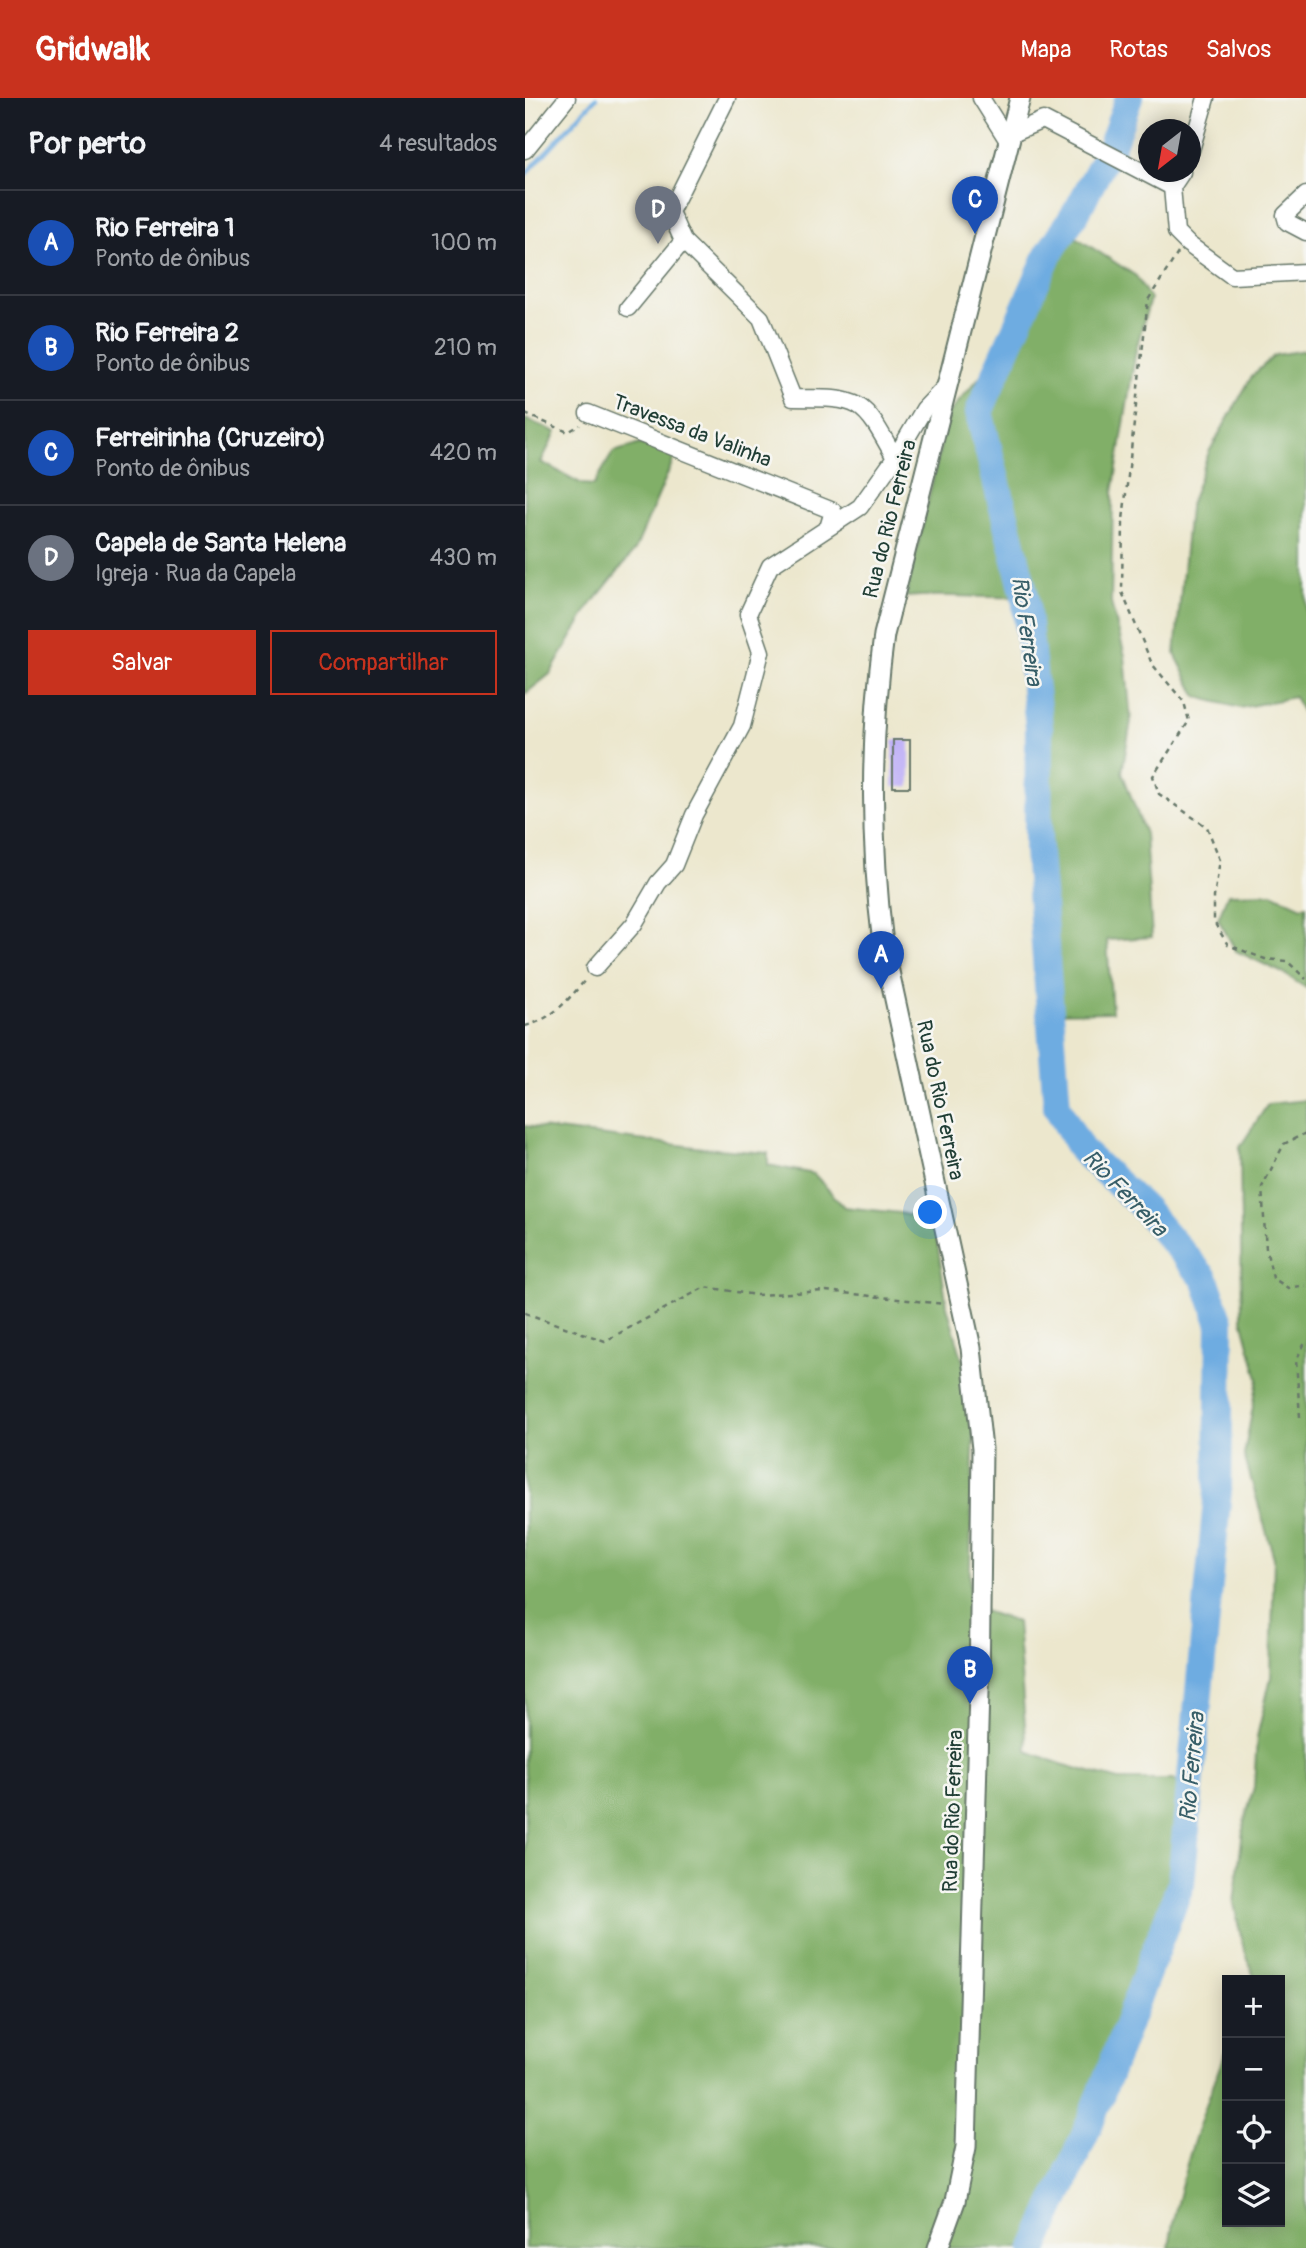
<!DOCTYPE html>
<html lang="pt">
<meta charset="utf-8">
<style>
:root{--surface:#171b24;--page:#20242c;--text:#f1f3f6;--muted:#9ea1a6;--line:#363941;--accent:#c8321e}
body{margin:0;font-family:Pangolin,sans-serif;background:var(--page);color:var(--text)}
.controls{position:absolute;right:21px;bottom:21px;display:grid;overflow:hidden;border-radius:0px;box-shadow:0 4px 18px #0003}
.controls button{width:63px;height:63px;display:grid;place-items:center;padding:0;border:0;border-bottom:2px solid var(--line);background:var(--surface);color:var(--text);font:35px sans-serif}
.compass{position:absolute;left:613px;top:21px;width:63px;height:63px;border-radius:50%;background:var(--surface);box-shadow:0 4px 18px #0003;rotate:211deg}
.you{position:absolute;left:406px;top:1115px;width:24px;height:24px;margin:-18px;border:5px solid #fff;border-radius:50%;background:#1a73e8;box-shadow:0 0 0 10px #1a73e833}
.badge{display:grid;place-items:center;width:46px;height:46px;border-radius:50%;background:var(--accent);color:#fff;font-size:23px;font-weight:700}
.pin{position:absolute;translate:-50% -58px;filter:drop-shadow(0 2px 4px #0008)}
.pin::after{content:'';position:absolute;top:37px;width:24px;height:21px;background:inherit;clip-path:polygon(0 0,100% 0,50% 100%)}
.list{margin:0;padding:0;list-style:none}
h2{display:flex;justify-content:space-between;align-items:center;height:91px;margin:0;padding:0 28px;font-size:30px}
h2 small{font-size:23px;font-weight:400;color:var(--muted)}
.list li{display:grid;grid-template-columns:46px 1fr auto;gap:21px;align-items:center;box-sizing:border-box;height:105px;padding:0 28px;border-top:2px solid var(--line)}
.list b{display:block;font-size:26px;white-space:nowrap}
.list p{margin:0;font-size:23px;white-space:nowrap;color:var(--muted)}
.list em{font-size:23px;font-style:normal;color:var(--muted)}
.actions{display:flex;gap:14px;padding:21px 28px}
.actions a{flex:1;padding:16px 0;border:2px solid var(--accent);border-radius:0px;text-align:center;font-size:24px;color:var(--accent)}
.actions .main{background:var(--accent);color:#fff}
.icon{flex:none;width:38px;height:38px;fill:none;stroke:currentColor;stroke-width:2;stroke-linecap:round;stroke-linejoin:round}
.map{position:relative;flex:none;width:781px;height:2150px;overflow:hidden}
header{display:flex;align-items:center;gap:42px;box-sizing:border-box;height:98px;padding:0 35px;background:var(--accent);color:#fff}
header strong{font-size:33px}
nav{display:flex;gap:38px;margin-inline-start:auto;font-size:24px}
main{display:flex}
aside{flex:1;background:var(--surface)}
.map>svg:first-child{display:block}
.forest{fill:#81af68;stroke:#50764e;stroke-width:2}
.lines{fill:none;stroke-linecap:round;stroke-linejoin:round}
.stream{stroke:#6eace1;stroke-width:4.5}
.river{stroke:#6eace1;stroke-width:28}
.building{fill:#bdadf7}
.minor-casing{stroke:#67786a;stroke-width:19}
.tertiary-casing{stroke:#67786a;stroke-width:23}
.path{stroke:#67786a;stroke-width:2.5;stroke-dasharray:5 5;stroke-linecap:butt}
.minor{stroke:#fff;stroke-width:16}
.tertiary{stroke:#fff;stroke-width:19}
.labels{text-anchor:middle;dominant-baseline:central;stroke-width:5;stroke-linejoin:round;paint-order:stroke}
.street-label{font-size:21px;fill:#1f3d34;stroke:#f6f6f2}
.water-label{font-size:23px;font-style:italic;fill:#375e68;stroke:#f6f6f2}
</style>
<header>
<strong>Gridwalk</strong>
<nav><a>Mapa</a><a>Rotas</a><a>Salvos</a></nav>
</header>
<main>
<aside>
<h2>Por perto<small>4 resultados</small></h2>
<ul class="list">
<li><span class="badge" style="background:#1a4fb4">A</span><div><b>Rio Ferreira 1</b><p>Ponto de ônibus</p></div><em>100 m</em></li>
<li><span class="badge" style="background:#1a4fb4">B</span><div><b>Rio Ferreira 2</b><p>Ponto de ônibus</p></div><em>210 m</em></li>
<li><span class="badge" style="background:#1a4fb4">C</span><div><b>Ferreirinha (Cruzeiro)</b><p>Ponto de ônibus</p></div><em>420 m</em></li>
<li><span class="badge" style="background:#6b7280">D</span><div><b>Capela de Santa Helena</b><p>Igreja · Rua da Capela</p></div><em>430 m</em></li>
</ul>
<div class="actions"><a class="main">Salvar</a><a>Compartilhar</a></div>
</aside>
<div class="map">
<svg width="781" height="2150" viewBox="0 0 781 2150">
<rect width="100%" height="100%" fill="#f6f6f2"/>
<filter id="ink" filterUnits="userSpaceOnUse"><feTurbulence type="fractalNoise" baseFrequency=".0143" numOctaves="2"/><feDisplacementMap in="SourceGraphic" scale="14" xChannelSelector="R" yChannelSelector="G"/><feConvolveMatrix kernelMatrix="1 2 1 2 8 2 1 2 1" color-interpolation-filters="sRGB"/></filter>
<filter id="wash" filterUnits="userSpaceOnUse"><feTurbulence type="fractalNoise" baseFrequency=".00686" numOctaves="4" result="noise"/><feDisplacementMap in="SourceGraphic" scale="28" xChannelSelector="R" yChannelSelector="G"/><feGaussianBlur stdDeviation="1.57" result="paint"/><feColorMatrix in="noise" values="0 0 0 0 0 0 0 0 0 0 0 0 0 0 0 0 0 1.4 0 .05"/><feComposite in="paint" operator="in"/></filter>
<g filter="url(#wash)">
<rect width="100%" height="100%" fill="#ece7cd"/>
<path class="forest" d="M546 136 611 178 625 201 611 251 588 395 586 505 600 558 606 623 597 674 620 736 627 839 582 842 587 914 518 915 521 883 510 643 519 572 511 498C467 502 424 495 381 499L423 316 454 280Z
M781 252V620L769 599 715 610 672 599 650 556 664 410 684 354 727 278 750 257Z
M0 321 31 334 16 364 57 386 69 387 88 354 115 346 151 356 110 452 64 509 25 576 0 596Z
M747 795 777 809 781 807V890L758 875 711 853 693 821 703 796Z
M781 1002V2150H644C653 2081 678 2014 702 1949V2124H755V1882H730L717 1844 709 1805 719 1724 729 1689 732 1639 746 1579 749 1460 719 1357 733 1281 717 1221 715 1049 743 1006Z
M0 1028 178 1050 243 1055V1067L289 1076 319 1109 375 1115 416 1126 412 1143 422 1208 438 1264 449 1322 444 1508 492 1524 502 1653 536 1666 594 1682H647L676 1694 671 1732 639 1838 618 1875 621 1904 594 1973 553 2042 533 2099 530 2120 511 2136 508 2150H0Z"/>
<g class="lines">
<path class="stream" d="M0 77 71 0"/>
<path class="river" d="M510 2150 566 2022 656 1785 693 1392 695 1224 680 1181 617 1108 557 1053 532 1009 513 753 514 629 500 498 454 314 523 157 553 111 587 47 604 0"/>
</g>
<g id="blocks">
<path class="building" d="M368 642H385V689H368Z"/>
</g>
</g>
<g filter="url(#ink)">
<use href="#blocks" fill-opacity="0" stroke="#67786a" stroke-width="2"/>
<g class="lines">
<g class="minor-casing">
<path id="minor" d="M202 0 145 114 158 143 236 220 268 300C337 300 337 300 370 360
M456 0 483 43
M485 36 518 22 647 89
M0 52 42 0
M666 52 681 0
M647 89 651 134 663 146 707 178 781 174
M647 89 657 74
M781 97 760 117 762 124 781 134
M103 210 158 143
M63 315 308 413 303 430
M70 870 109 826 133 785 149 767 169 717 217 628 236 554 223 516 245 468 335 409 370 360 399 311 421 288"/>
</g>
<g class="tertiary-casing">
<path id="tertiary" d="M413 2150 430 2103 441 2049 454 1593 457 1351 446 1250 358 846C345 742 345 641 359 537L495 0"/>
</g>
<path class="path" d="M653 155 623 202 598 422 597 494 627 566 659 604 664 623 628 678 634 696 682 729 695 762 689 799V824L703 847 740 861 762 863 781 881
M0 316 43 334 55 327
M0 928C28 921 43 902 61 881
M781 1035 759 1046 737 1089 741 1151 748 1180 763 1190 781 1187
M0 1215 80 1243 180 1189 231 1197 301 1193 419 1206
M775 1319 771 1262 781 1243"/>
<use href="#minor" class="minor"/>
<use href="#tertiary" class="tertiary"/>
</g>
</g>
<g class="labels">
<g class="street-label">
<text transform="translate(167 333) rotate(21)">Travessa da Valinha</text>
<text transform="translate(365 421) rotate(-76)">Rua do Rio Ferreira</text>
<text transform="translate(415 1002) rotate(78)">Rua do Rio Ferreira</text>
<text transform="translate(428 1713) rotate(-88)">Rua do Rio Ferreira</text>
</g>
<g class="water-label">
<text transform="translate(502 533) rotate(82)">Rio Ferreira</text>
<text transform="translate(600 1095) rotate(46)">Rio Ferreira</text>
<text transform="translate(667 1669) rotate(-85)">Rio Ferreira</text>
</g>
</g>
</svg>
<div class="controls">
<button>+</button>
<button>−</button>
<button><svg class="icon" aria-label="locate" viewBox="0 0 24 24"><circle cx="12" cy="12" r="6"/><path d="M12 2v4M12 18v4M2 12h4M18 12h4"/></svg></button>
<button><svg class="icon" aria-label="layers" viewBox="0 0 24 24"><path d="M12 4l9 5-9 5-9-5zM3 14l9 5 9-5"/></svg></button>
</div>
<svg class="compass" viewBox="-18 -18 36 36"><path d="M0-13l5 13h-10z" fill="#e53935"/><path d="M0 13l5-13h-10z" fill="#9ea1a6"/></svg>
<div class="you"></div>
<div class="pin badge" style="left:356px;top:891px;background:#1a4fb4">A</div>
<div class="pin badge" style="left:445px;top:1606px;background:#1a4fb4">B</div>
<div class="pin badge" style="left:450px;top:136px;background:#1a4fb4">C</div>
<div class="pin badge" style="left:133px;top:146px;background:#6b7280">D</div>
</div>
</main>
